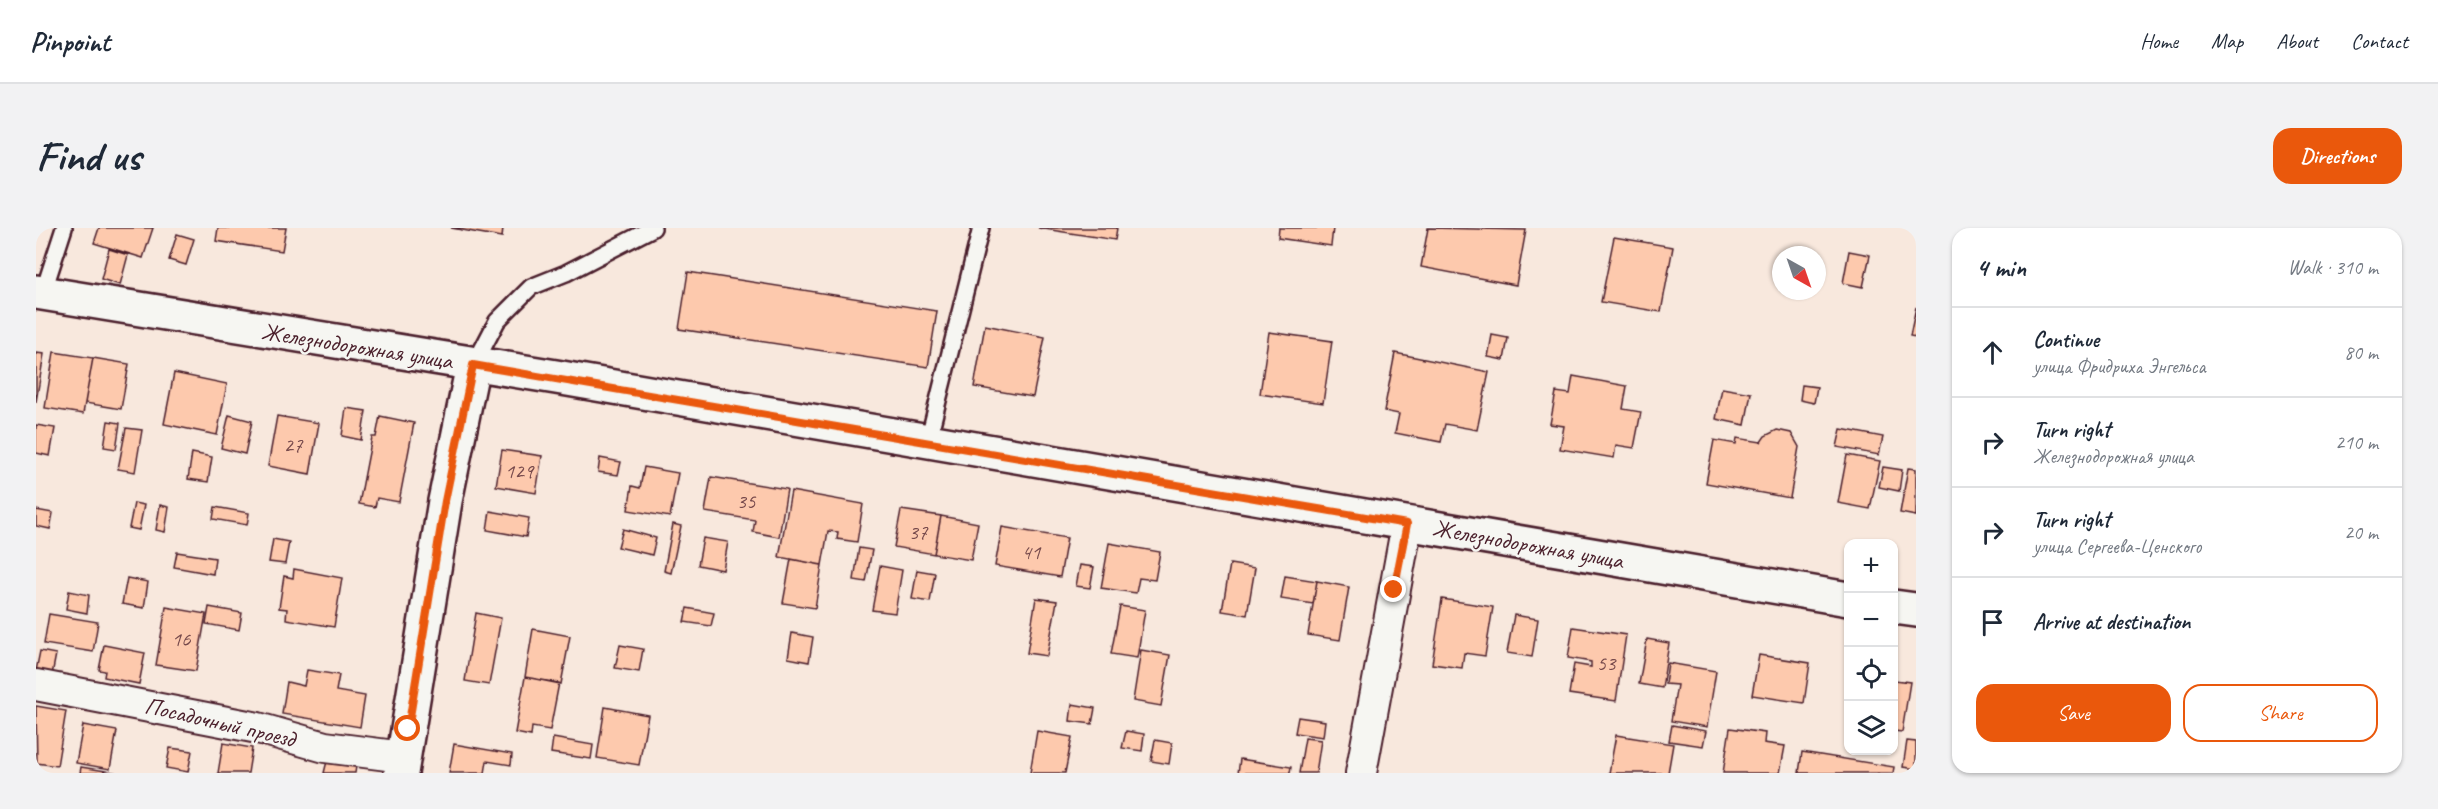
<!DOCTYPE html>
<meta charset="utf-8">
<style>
:root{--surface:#fff;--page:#f2f2f3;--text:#1f2937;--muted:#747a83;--line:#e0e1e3;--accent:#ea580c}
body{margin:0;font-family:Caveat,sans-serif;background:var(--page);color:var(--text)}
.controls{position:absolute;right:18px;bottom:18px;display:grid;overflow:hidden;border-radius:12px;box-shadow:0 2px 4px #0004}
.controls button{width:54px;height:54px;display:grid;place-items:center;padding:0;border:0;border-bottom:2px solid var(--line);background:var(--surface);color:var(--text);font:30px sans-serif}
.compass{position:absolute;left:1736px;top:18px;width:54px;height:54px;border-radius:50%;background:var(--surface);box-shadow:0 2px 4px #0004;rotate:140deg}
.stop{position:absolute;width:18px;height:18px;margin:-14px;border:4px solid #ea580c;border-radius:50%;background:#fff}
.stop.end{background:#ea580c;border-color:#fff;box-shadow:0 2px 6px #0008}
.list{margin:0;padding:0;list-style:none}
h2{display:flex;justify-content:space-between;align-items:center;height:78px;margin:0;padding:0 24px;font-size:26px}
h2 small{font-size:20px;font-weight:400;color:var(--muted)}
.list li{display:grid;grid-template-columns:39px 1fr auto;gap:18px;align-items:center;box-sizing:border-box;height:90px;padding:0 24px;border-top:2px solid var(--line)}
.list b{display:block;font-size:22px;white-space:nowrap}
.list p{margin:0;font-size:20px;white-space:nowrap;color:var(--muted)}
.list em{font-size:20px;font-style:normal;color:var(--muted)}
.actions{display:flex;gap:12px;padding:18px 24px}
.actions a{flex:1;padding:14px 0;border:2px solid var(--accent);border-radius:18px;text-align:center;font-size:21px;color:var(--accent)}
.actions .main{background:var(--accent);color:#fff}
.icon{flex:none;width:33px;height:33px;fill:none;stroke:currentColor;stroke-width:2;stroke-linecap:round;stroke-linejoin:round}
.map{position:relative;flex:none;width:1880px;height:545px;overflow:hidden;border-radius:18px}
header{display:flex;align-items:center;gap:36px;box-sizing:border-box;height:84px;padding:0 30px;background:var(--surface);border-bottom:2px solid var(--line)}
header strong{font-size:28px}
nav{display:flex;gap:33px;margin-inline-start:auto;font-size:21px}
.intro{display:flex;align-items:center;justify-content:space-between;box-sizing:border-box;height:144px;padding:0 36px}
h1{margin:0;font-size:42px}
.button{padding:15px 27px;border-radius:18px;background:var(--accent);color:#fff;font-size:21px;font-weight:700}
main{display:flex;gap:36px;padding:0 36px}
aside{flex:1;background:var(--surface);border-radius:18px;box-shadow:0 2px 4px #0004}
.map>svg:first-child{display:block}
.building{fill:#fdc9ad;stroke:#4a1f2b;stroke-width:1.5}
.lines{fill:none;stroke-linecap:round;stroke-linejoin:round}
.lane-casing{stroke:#4a1f2b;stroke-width:20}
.street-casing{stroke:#4a1f2b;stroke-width:34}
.secondary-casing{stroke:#4a1f2b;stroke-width:38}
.lane{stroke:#f6f6f2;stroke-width:15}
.street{stroke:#f6f6f2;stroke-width:30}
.secondary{stroke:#f6f6f2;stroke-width:33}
.route{stroke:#ea580c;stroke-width:8}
.labels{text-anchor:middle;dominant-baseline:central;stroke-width:5;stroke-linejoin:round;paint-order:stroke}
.number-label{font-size:21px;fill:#774a4c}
.street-label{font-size:24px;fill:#4a1f2b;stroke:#f6f6f2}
</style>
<header>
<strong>Pinpoint</strong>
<nav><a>Home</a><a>Map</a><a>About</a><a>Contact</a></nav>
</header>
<div class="intro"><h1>Find us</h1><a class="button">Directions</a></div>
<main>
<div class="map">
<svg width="1880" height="545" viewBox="0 0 1880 545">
<rect width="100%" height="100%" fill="#f8e8dd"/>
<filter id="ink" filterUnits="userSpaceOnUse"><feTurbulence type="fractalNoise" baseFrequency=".0167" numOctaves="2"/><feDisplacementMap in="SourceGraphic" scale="12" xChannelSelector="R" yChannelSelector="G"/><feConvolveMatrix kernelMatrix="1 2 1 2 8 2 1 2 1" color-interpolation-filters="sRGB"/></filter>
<g filter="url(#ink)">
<path class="building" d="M63 0H117L107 30 58 15Z
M182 0H250L246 23 180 13Z
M415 0H467L466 9Z
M1002 0H1081L1079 12Z
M1243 0H1297L1295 18 1242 10Z
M1392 0 1490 2 1480 57 1385 39Z
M141 6 158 11 150 37 133 32Z
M1578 9 1637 19 1625 84 1565 74Z
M73 21 92 27 84 57 65 51Z
M1813 23 1834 27 1827 59 1807 55Z
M652 44 901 83 892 139 643 101Z
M1880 79V109L1874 108Z
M949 97 1009 109 997 169 938 159Z
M1233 104 1296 113 1287 175 1224 166Z
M1456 107 1472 110 1468 132 1452 129Z
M18 124 57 130 47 186 9 180Z
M0 125 8 126 0 174Z
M1359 125 1453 144 1441 202 1409 196 1405 214 1359 205 1363 186 1348 183Z
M57 130 93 136 85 181 49 175Z
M138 145 191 156 181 207 128 196Z
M1537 148 1591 158 1587 181 1605 184 1598 220 1580 217 1578 230 1524 221 1528 198 1514 196 1520 164 1534 166Z
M1766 157 1781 159 1778 175 1764 172Z
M1686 160 1715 165 1709 197 1680 191Z
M310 180 330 183 325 212 306 208Z
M193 187 216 193 209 226 185 220Z
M241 188 283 195 274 246 232 238Z
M344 188 378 195 363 274 341 270 339 279 323 276 336 209H340Z
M72 193 84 195 80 221 68 219Z
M0 197 19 200 14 228 0 225Z
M90 200 106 202 99 244 82 241Z
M1805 201 1847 209 1843 227 1801 219Z
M1741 202 1755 205 1763 219 1754 270 1670 255 1678 212 1700 216 1701 210 1725 214 1729 208Z
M466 222 506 228 500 265 460 258Z
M156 225 176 229 172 254 152 251Z
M1811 227 1844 233 1834 281 1802 275Z
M564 230 585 234 582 247 562 244Z
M608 239 642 245 634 289 592 282 596 258 604 260Z
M1847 239 1866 242 1863 263 1843 259Z
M1872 240 1880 241V288L1864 285Z
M675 249 751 261 743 309 717 304 719 292 669 284Z
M755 263 827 276 821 314 801 311 802 304 792 303 786 337 743 329Z
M98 275 108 277 103 302 93 300Z
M124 277 133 279 129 304 120 302Z
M179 279 213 285 211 297 177 291Z
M0 282 17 285 14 301 0 298Z
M865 282 905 288 898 326 858 319Z
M454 283 493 290 490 309 451 302Z
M905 288 942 295 935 332 898 326Z
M637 296 645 298 635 345 628 343Z
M966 299 1031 310 1024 349 959 338Z
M587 301 620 310 616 327 582 319Z
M667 310 692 314 687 342 662 337Z
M237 311 253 314 249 336 233 334Z
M1073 315 1124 324 1119 352 1103 350 1100 365 1065 360Z
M823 320 836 322 830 354 818 352Z
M141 324 179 330 177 346 138 339Z
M755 331 786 337 779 380 747 375Z
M1194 336 1219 340 1211 387 1186 383Z
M1044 337 1058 339 1054 360 1040 358Z
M844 338 866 342 859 385 836 382Z
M258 341 306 350 298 399 250 391 251 381 243 380 248 348 257 350Z
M881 342 899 345 894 374 876 371Z
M1249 348 1281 353 1277 376 1245 371Z
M91 350 112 354 108 380 86 376Z
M1281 353 1313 359 1304 412 1272 407Z
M33 363 53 367 51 385 30 381Z
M1000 370 1021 373 1011 428 991 425Z
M1406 371 1457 379 1449 428 1428 425 1426 440 1396 436Z
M1084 378 1109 382 1101 430 1075 426Z
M130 379 170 386 160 443 120 437Z
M173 379 206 385 203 402 170 396Z
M651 380 678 385 675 398 648 394Z
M440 385 465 390 453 457 429 453Z
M13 386 62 394 57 424 8 416Z
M1478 387 1502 391 1496 429 1471 425Z
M1537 399 1590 407 1580 473 1533 466 1538 436 1555 439V434L1532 430Z
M497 401 534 408 525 456 489 449Z
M756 405 777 409 773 434 752 430Z
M1611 411 1633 415 1626 460 1603 456Z
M68 417 109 425 103 456 68 449 69 443 63 442Z
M584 417 607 421 603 444 579 440Z
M1105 422 1134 427 1125 478 1097 473Z
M4 423 20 426 16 447 0 443Z
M1723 427 1774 435 1768 475 1716 467Z
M1632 435 1680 443 1671 499 1635 493 1641 457 1629 456Z
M271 442 303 447 300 463 329 468 324 499 246 486 251 454 268 458Z
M489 449 523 455 514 502 496 499 495 508 479 505Z
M1858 452 1874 454 1866 504 1858 503Z
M1036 476 1059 480 1056 496 1034 493Z
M0 478 30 483 21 538 1 535Z
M569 479 612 487 603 537 561 530Z
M1262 489 1289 493 1287 509 1259 505Z
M47 497 81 503 74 541 40 535Z
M1636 497 1670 503 1667 518 1633 513Z
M1694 500 1729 505 1728 515 1749 518 1744 545H1687Z
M1001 503 1036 509 1029 545H994Z
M1090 503 1108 506 1106 523 1086 520Z
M1580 507 1637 516 1632 545H1573Z
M517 510 557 517 555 531 515 525Z
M1269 510 1285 512 1280 545H1263Z
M1119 512 1136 515 1133 536 1115 533Z
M1871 513 1880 514V541L1867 539Z
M187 515 216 520 212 545H182Z
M418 516 476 526 475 537 451 533 449 545H413Z
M134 520 156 523 152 544 130 540Z
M1766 524 1858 539 1857 545H1763Z
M1204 531 1255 539 1254 545H1202Z
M291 533 320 538 319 545H288Z
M45 539 82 545H44Z"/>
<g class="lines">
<g class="lane-casing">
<path id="lane" d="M7 65 28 0
M438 137 461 93 495 59 530 45 617 0
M892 213 945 0"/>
</g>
<g class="street-casing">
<path id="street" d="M0 457 222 500 289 519 367 529
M1325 545 1371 296"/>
</g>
<g class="secondary-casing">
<path id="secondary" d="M0 64 520 149 1812 371
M1858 379 1880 382
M365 545 409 273 437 137"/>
</g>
<use href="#lane" class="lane"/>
<use href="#street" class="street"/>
<use href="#secondary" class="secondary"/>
</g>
</g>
<g class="lines" filter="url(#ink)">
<path class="route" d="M372 501 409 273 437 137 1371 296 1358 362"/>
</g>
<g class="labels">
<g class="number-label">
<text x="257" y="217">27</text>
<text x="483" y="243">129</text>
<text x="710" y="273">35</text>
<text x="882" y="304">37</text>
<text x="995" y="324">41</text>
<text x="145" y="411">16</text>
<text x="1570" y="435">53</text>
</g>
<g class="street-label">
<text transform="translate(321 118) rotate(9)">Железнодорожная улица</text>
<text transform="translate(1492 316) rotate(10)">Железнодорожная улица</text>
<text transform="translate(184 494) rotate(13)">Посадочный проезд</text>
</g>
</g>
</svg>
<div class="controls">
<button>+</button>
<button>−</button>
<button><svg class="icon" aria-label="locate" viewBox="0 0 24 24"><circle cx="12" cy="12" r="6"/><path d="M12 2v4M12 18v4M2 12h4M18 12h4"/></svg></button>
<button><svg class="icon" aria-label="layers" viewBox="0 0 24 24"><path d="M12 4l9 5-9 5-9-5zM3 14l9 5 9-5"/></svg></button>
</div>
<svg class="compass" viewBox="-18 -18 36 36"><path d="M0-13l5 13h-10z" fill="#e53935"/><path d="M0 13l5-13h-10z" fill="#747a83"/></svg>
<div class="stop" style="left:372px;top:501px"></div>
<div class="stop end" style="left:1358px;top:362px"></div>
</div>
<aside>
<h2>4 min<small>Walk · 310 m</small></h2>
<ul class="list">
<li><svg class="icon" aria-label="ahead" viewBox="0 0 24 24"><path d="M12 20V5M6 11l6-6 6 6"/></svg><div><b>Continue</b><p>улица Фридриха Энгельса</p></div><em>80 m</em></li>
<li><svg class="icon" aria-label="right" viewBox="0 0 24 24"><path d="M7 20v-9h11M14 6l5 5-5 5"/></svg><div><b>Turn right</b><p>Железнодорожная улица</p></div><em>210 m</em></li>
<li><svg class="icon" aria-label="right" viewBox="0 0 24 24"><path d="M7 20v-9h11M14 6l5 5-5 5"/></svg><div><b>Turn right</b><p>улица Сергеева-Ценского</p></div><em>20 m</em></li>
<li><svg class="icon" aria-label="arrive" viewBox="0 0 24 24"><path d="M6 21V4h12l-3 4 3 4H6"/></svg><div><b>Arrive at destination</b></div></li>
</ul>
<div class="actions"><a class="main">Save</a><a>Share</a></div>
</aside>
</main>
